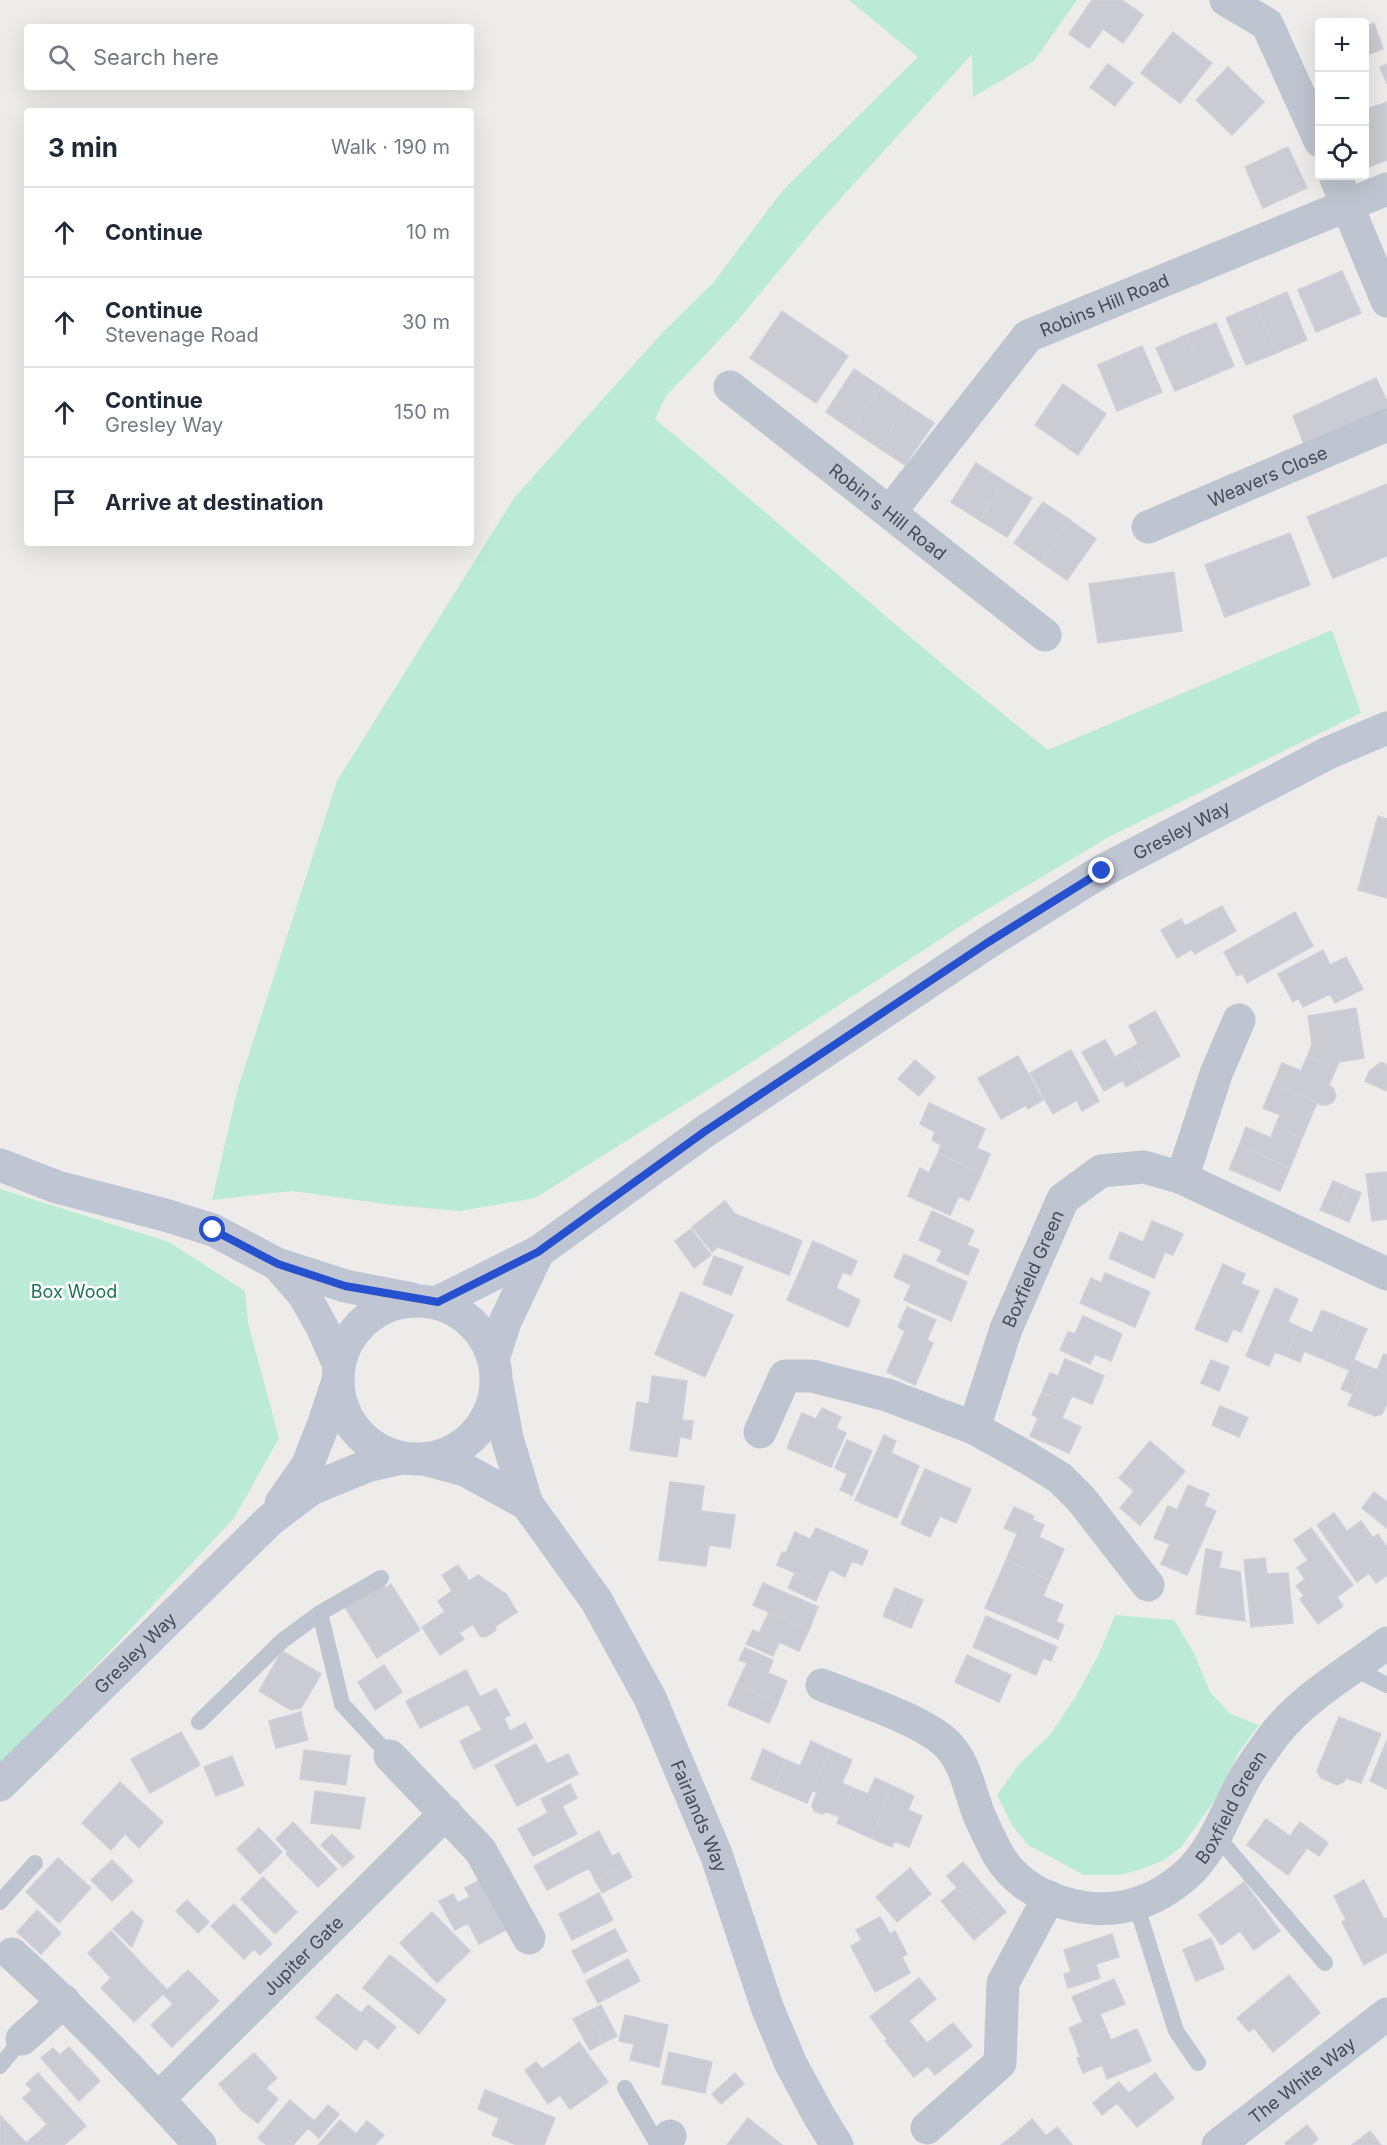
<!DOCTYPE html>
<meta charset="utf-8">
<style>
:root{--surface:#fff;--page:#f2f2f3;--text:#1f2937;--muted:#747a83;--line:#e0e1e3}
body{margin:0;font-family:Inter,sans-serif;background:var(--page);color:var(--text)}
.controls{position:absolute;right:18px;top:18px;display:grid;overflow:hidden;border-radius:6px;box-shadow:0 6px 24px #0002}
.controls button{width:54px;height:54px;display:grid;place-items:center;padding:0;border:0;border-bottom:2px solid var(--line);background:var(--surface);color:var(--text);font:30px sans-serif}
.stop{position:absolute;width:18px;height:18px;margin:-14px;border:4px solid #2650cd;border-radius:50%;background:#fff}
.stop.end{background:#2650cd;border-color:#fff;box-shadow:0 2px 6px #0008}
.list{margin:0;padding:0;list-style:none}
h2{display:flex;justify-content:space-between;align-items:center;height:78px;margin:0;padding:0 24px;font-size:26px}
h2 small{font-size:20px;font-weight:400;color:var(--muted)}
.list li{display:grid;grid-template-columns:39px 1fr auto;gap:18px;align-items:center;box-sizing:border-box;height:90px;padding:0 24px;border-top:2px solid var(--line)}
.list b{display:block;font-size:22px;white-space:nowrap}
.list p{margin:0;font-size:20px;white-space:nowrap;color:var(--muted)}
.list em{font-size:20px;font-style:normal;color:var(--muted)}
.icon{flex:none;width:33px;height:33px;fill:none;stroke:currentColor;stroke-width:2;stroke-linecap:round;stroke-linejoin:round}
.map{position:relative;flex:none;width:1387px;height:2145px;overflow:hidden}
.search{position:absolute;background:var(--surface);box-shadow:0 6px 24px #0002;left:24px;top:24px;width:450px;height:66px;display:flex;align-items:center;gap:15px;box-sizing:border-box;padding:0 21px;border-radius:6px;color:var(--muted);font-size:22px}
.panel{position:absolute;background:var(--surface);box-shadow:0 6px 24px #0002;left:24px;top:108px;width:450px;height:438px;border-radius:6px}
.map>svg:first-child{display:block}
.green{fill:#bbead6}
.building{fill:#cbccd3;stroke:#cfd0d7;stroke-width:1.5}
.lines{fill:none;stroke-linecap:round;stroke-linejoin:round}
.lane{stroke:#bfc5d0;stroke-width:16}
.street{stroke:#bfc5d0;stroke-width:33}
.secondary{stroke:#bfc5d3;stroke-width:33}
.route{stroke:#2650cd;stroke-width:8}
.labels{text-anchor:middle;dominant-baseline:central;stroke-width:5;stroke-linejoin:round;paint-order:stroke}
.street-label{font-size:18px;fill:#454b57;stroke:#fff}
.park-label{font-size:18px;fill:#1d7157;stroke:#fff}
</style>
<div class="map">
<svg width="1387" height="2145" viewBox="0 0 1387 2145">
<rect width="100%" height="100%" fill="#eeeceb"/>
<path class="green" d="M849 0H1077L1034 61 973 97 972 54 821 220 738 320 666 396 655 419C787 528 913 644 1048 750L1332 630 1361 713 1109 837 976 916 730 1076 535 1198 460 1211 392 1205 292 1191 212 1200 238 1088 337 781 514 498 663 332 713 283 783 190 918 57Z
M0 1189 169 1242 245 1291 248 1323 279 1438 234 1518 111 1650 0 1764Z
M1115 1615 1174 1620 1194 1653 1210 1692 1230 1714 1259 1725 1238 1753 1220 1793 1181 1847 1164 1860 1139 1870 1119 1875H1084L1028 1845 1012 1825 997 1795 1019 1764 1050 1735 1076 1696 1099 1654Z"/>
<path class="building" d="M1092 0H1122L1143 15 1123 43 1103 29 1089 48 1069 34Z
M1374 23 1383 49 1364 56V27Z
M1173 32 1212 63 1180 103 1141 73Z
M1108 64 1133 83 1115 106 1090 87Z
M1387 64V84L1380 67Z
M1228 67 1264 102 1232 135 1196 100Z
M1387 102V160L1364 169V110Z
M1288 147 1307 188 1263 208 1245 167Z
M1342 271 1361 313 1316 332 1298 290Z
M1287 292 1307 340 1276 353 1257 305Z
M1257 305 1276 353 1246 365 1226 318Z
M782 311 848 356 816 403 750 358Z
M1216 323 1234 366 1204 379 1186 335Z
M1186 335 1204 379 1175 391 1156 348Z
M1142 346 1162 392 1117 411 1098 365Z
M854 369 881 387 852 430 826 412Z
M1376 378 1387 401V411L1305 447 1293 416Z
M1063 384 1106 414 1078 455 1035 425Z
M881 387 907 405 879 448 852 430Z
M907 405 934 423 905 465 879 448Z
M976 463 1004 481 979 520 951 502Z
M1004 481 1032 498 1007 537 979 520Z
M1387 484V556L1333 578 1307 517Z
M1043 502 1070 520 1041 562 1014 543Z
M1070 520 1096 539 1067 580 1041 562Z
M1290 533 1310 585 1225 617 1205 565Z
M1174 572 1182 631 1098 643 1089 584Z
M1378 816 1387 819V898L1358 890Z
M1222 906 1236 931 1195 954 1192 949 1177 958 1161 930 1181 919 1185 926Z
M1295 912 1313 946 1247 983 1242 973 1237 976 1224 952Z
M1323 950 1330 965 1346 957 1363 989 1335 1003 1330 994 1303 1007 1298 998 1293 1002 1278 974Z
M1356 1008 1364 1058 1339 1062 1336 1069 1307 1057 1312 1044 1308 1016Z
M1155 1011 1180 1056 1145 1076 1129 1049 1138 1044 1129 1026Z
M1105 1040 1115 1057 1129 1049 1145 1076 1126 1087 1123 1080 1104 1091 1082 1052Z
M1071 1050 1099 1101 1082 1111 1077 1100 1053 1114 1030 1073Z
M1018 1056 1043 1100 1028 1109 1026 1105 1001 1119 978 1078Z
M1307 1057 1336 1069 1329 1085 1334 1089 1336 1096 1333 1102 1327 1105H1321L1273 1084 1282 1063 1301 1071Z
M915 1060 935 1077 919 1096 898 1079Z
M1381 1062 1387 1065V1091L1365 1081 1369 1072Z
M1273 1084 1317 1103 1302 1138 1275 1126 1280 1115 1263 1108Z
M929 1103 985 1129 977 1148 990 1154 982 1173 938 1153 941 1145 932 1140 935 1132 920 1124Z
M1275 1126 1302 1138 1290 1168 1239 1146 1246 1127 1271 1138Z
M1239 1146 1290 1168 1280 1191 1229 1169Z
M938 1153 982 1173 969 1201 959 1196 950 1215 908 1196 920 1168 929 1173Z
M1387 1172V1219L1372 1221 1366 1174Z
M1333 1181 1347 1187 1335 1216 1320 1210Z
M1347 1187 1361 1193 1349 1222 1335 1216Z
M725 1201 735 1214 802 1241 789 1275 718 1247 712 1252 692 1227Z
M932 1211 974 1230 967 1245 979 1250 968 1275 937 1261 942 1250 919 1240Z
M1152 1221 1183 1234 1173 1255 1165 1252 1154 1278 1109 1258 1120 1232 1143 1242Z
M691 1229 711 1255 694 1268 675 1241Z
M813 1241 857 1261 851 1275 843 1272 836 1288 860 1300 848 1327 787 1300Z
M904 1254 967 1282 951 1321 904 1300 911 1285 894 1277Z
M714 1256 743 1267 731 1295 703 1284Z
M1223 1264 1245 1274 1241 1284 1259 1291 1241 1332 1233 1329 1227 1342 1195 1329Z
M1105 1273 1150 1292 1135 1327 1080 1303 1091 1278 1101 1283Z
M1275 1288 1298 1299 1288 1322 1299 1327 1286 1356 1275 1352 1269 1366 1246 1356Z
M681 1292 733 1315 705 1377 655 1354Z
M907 1307 936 1320 927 1340 933 1343 915 1385 887 1372 905 1331 898 1327Z
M1322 1310 1343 1319 1325 1360 1304 1351 1300 1362 1286 1356 1299 1327 1312 1333Z
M1083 1316 1122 1334 1111 1361 1095 1354 1090 1364 1060 1350 1068 1332 1075 1334Z
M1343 1319 1367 1329 1349 1370 1325 1360Z
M1384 1354 1387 1355V1403L1382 1414 1375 1416 1348 1405 1365 1365 1377 1370Z
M1065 1359 1104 1376 1092 1404 1072 1396 1068 1404 1042 1392 1050 1373 1058 1376Z
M1211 1360 1229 1367 1219 1391 1201 1383Z
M1354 1360 1365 1365 1353 1394 1341 1389Z
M652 1376 687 1381 682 1420 693 1421 691 1439 680 1437 677 1457 630 1450 637 1402 649 1404Z
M1042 1392 1068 1404 1062 1418 1081 1427 1069 1453 1030 1436 1038 1418 1032 1415Z
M1220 1406 1248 1418 1239 1437 1212 1425Z
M822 1408 841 1417 836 1428 846 1433 831 1467 787 1448 802 1413 816 1419Z
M884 1435 896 1441 891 1453 919 1466 897 1518 855 1500Z
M847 1440 872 1451 852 1495 840 1490 847 1474 835 1468Z
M1150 1441 1185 1471 1140 1525 1120 1508 1134 1491 1119 1478Z
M925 1469 971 1489 956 1523 940 1516 930 1537 901 1524Z
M670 1482 704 1486 701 1511 735 1515 730 1548 709 1545 706 1566 659 1560Z
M1188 1485 1209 1494 1204 1506 1216 1511 1187 1575 1161 1564 1170 1544 1154 1538 1168 1506 1177 1510Z
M1374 1492 1387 1502V1528L1362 1508Z
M1014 1507 1034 1516 1032 1520 1044 1525 1039 1537 1064 1549 1050 1580 1006 1560 1017 1534 1004 1528Z
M1334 1513 1347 1531 1361 1521 1373 1538 1378 1534 1387 1547V1575L1376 1583 1369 1573 1357 1582 1317 1525Z
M816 1528 868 1551 862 1565 852 1561 845 1577 830 1569 823 1585 777 1565 782 1552 786 1553 795 1532 810 1539Z
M1311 1528 1353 1585 1337 1597 1343 1606 1318 1624 1300 1599 1304 1596 1296 1586 1305 1579 1297 1568 1308 1560 1294 1540Z
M1206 1549 1222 1552 1219 1568 1240 1572 1245 1621 1196 1614Z
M1265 1558 1267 1574 1288 1573 1293 1623 1251 1627 1244 1560Z
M1006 1560 1050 1580 1043 1596 1063 1605 1056 1622 1064 1625 1058 1639 985 1608Z
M458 1565 469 1581 478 1575 506 1594 517 1612 496 1626 495 1631 485 1637 480 1636 473 1624 459 1633 464 1639 440 1655 422 1627 445 1612 438 1601 452 1591 442 1575Z
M795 1573 823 1585 816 1601 788 1588Z
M381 1580 386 1588 391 1584 420 1630 377 1658 343 1604Z
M763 1583 818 1607 809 1630 753 1605Z
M895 1588 909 1594 897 1622 883 1616Z
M909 1594 923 1600 911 1628 897 1622Z
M769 1612 809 1630 799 1651 779 1642 773 1656 746 1644 753 1630 759 1633Z
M986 1616 1057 1647 1051 1661 1043 1658 1036 1675 973 1647Z
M745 1648 773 1660 768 1673 787 1681 778 1703 737 1684 747 1663 739 1660Z
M282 1651 321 1674 301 1708 291 1710 259 1691Z
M967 1655 1011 1675 999 1702 955 1682Z
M384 1665 402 1692 375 1710 358 1682Z
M466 1670 480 1697 496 1689 503 1702 475 1717 468 1704 420 1728 406 1701Z
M737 1684 778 1703 769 1723 728 1705Z
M503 1702 510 1715 504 1718 510 1731 525 1723 533 1738 474 1769 460 1741 482 1730 475 1717Z
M301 1712 304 1726 272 1734 269 1721Z
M1339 1717 1381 1734 1361 1783 1346 1778 1344 1782 1337 1785 1321 1778 1317 1771Z
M304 1726 308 1740 276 1748 272 1734Z
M181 1732 200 1765 150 1793 131 1759Z
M1387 1740V1789L1370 1781Z
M811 1741 830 1750 807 1803 774 1789 786 1760 800 1766Z
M536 1744 547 1764 568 1754 578 1774 517 1806 495 1765Z
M763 1749 786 1760 774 1789 751 1779Z
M304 1750 350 1756 346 1785 300 1779Z
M830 1750 852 1760 842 1783 853 1788 840 1817 827 1812 822 1814 814 1811 812 1805 817 1792 812 1791Z
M232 1756 244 1785 216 1796 204 1767Z
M875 1778 893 1786 871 1838 837 1823 853 1788 868 1794Z
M120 1782 163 1822 139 1848 125 1834 111 1850 82 1823Z
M570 1784 577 1798 562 1806 577 1834 533 1856 518 1829 548 1813 541 1799Z
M893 1786 914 1796 908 1810 922 1816 909 1847 894 1841 892 1847 871 1838Z
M315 1791 365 1798 360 1829 311 1823Z
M1266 1819 1290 1836 1300 1822 1328 1843 1319 1856 1307 1848 1288 1875 1247 1845Z
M293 1822 337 1869 318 1887 286 1854 288 1852 276 1839Z
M259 1828 282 1852 271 1863 248 1839Z
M599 1831 612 1856 619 1853 625 1865 595 1880 589 1868 547 1890 534 1866Z
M332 1834 354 1857 343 1867 321 1845Z
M248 1839 271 1863 260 1874 237 1849Z
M58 1858 91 1888 59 1923 26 1892Z
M112 1860 133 1881 112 1901 91 1880Z
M963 1862 1006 1912 990 1926 947 1876Z
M625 1865 632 1877 602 1893 595 1880Z
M910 1868 931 1894 897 1922 876 1897Z
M263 1877 297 1912 275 1934 241 1899Z
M480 1880 506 1930 479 1944 468 1923 455 1930 439 1901 453 1894 458 1903 470 1897 465 1888Z
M1364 1880 1384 1919 1387 1918V1952L1364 1965 1342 1922 1346 1920 1334 1896Z
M1244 1882 1280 1931 1254 1950 1240 1931 1221 1945 1199 1915Z
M957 1888 990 1926 974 1940 941 1901Z
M599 1893 613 1920 572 1940 559 1914Z
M187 1900 209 1922 198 1933 176 1911Z
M234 1904 272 1944 260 1955 254 1949 244 1959 211 1926Z
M37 1910 61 1933 41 1954 17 1932Z
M132 1911 143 1921 132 1947 113 1929Z
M432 1912 470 1951 437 1983 400 1943Z
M880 1917 890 1934 895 1931 907 1954 902 1957 910 1973 875 1992 851 1946 862 1940 856 1930Z
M615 1929 627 1951 584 1973 572 1951Z
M111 1931 167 1990 134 2022 101 1988 111 1978 88 1953Z
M1112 1934 1119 1957 1096 1964 1100 1978 1068 1988 1064 1974 1071 1972 1064 1950Z
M1211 1938 1224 1969 1196 1981 1183 1950Z
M390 1955 446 2000 419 2034 363 1988Z
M628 1959 640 1981 598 2003 586 1981Z
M188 1970 219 2001 172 2047 151 2025 173 2004 163 1994Z
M1289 1975 1320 2013 1273 2052 1254 2028 1249 2032 1237 2018Z
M919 1978 936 1999 909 2021 918 2032 894 2052 885 2041 887 2039 870 2017Z
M1114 1979 1125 2004 1100 2014 1106 2028 1075 2042 1069 2028 1083 2022 1072 1997Z
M337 1994 361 2013 368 2005 396 2027 378 2049 365 2038 356 2050 316 2018Z
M601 2005 617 2036 603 2043 587 2012Z
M587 2012 603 2043 590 2050 573 2019Z
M625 2015 668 2025 659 2067 630 2060 634 2044 619 2041Z
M953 2023 972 2046 935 2075 928 2066 914 2077 894 2052 918 2032 927 2043Z
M1106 2028 1111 2040 1137 2029 1151 2061 1107 2079 1102 2065 1083 2073 1077 2058 1080 2057 1075 2042Z
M579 2042 608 2082 589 2096 561 2056Z
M69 2047 100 2081 79 2101 41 2058 53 2048 60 2055Z
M669 2052 712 2062 705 2093 662 2084Z
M254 2053 277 2078 266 2088 278 2099 258 2123 241 2110 219 2084Z
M561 2056 589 2096 570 2109 560 2095 548 2104 525 2070 536 2062 542 2069Z
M38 2073 86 2126 64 2145H50L39 2132 47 2124 23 2098 32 2090 26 2084Z
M735 2073 744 2084 721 2104 712 2094Z
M1155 2073 1174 2098 1137 2127 1117 2103 1102 2115 1093 2103 1119 2082 1129 2093Z
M485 2090 555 2118 544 2145H517L492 2135 499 2118 478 2109Z
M290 2100 314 2121 328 2105 339 2114 319 2138 308 2128 293 2145H267L258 2138Z
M0 2115 26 2143 39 2132 50 2145H0Z
M748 2118 782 2145H727Z
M1032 2119 1046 2136 1057 2127 1072 2145H1023L1015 2134Z
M340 2120 356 2134 367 2121 384 2135 375 2145H318Z
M1307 2125 1318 2139 1311 2145H1286L1285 2143Z
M1370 2131 1381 2145H1352Z
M1015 2134 1023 2145H1001Z"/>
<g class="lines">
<path class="lane" d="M320 1613 342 1704 390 1756
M1353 1668 1387 1685
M199 1722 282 1641 320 1613 381 1578
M1216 1835 1325 1963
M0 1902 35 1863
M1136 1904 1176 2031 1198 2063
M0 2066 22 2039
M625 2088 658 2145"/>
<g class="street">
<path d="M1226 0 1267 24 1320 141"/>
<path d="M1335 176 1387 301"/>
<path id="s1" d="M730 387 1045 635"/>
<path id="s2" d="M890 512 1028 336 1387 189"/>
<path id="s3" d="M1148 527 1387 425"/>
<path d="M1182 1178 1216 1074 1239 1020"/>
<path id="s4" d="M974 1428 1006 1329 1063 1199 1101 1171 1144 1167 1182 1178 1387 1274"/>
<path d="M760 1432 785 1376H812L887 1395 974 1428 1026 1457 1060 1478 1081 1499 1148 1585"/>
<path id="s5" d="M822 1685C857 1699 923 1720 948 1745 966 1764 970 1792 979 1815 985 1829 992 1843 999 1856 1025 1899 1088 1918 1135 1904 1154 1899 1172 1887 1186 1875 1213 1851 1225 1814 1242 1783 1251 1766 1264 1749 1275 1734 1305 1696 1349 1672 1387 1643"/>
<path d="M390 1756 480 1850 529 1938"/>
<path d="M12 1954C78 2014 140 2078 200 2145"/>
<path d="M22 2039 64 2001"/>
<path id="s6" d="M158 2099 446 1813"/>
<path d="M927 2128 1000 2063 1003 1983 1049 1897"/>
<path d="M665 2145 670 2136"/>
</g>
<g class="secondary">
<path d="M0 1165 57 1187 165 1215 213 1230 277 1264 345 1286 412 1299"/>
<path d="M277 1264 304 1295 322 1327 339 1365"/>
<circle cx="417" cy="1380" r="79"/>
<path id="s7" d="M438 1302 538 1252 704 1132 987 943 1102 871 1328 753 1387 728"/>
<path d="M494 1356 505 1322 538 1252"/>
<path id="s8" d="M497 1384 507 1438 527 1504 596 1600 650 1698 716 1854 767 2007 791 2064 819 2116 837 2145"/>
<path d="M424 1459 465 1470 527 1504"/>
<path d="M281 1503 307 1466 324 1423 338 1381"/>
<path id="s9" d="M0 1785 270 1520 311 1489 367 1466 402 1458"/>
<path id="s10" d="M1218 2145 1387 2014"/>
</g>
</g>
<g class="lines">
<path class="route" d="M213 1230 278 1264 345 1286 438 1302 538 1252 704 1132 987 943 1102 871"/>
</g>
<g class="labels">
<g class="street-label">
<text stroke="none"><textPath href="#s2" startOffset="306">Robins Hill Road</textPath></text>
<text stroke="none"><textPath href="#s3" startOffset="130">Weavers Close</textPath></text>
<text stroke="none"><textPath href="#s1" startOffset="201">Robin's Hill Road</textPath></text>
<text stroke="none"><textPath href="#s7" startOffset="882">Gresley Way</textPath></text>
<text stroke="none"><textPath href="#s4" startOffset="170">Boxfield Green</textPath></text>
<text stroke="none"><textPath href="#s9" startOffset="189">Gresley Way</textPath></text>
<text stroke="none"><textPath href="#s5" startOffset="558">Boxfield Green</textPath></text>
<text stroke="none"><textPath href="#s8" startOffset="482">Fairlands Way</textPath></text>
<text stroke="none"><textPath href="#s6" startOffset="204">Jupiter Gate</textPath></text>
<text stroke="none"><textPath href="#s10" startOffset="106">The White Way</textPath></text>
</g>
<g class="park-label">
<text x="74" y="1291">Box Wood</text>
</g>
</g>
</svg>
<div class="controls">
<button>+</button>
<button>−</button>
<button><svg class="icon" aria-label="locate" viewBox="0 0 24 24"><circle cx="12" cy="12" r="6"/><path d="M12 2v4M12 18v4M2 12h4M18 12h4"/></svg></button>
</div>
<div class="stop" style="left:213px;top:1230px"></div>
<div class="stop end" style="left:1102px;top:871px"></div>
<div class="search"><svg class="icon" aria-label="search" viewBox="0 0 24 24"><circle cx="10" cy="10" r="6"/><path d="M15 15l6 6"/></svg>Search here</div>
<section class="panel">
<h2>3 min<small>Walk · 190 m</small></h2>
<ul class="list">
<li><svg class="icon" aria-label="ahead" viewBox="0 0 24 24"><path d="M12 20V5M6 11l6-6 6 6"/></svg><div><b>Continue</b></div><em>10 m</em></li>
<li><svg class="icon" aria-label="ahead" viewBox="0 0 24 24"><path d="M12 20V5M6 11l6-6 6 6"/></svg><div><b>Continue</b><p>Stevenage Road</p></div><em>30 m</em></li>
<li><svg class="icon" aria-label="ahead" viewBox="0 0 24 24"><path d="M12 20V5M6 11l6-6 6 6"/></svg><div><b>Continue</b><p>Gresley Way</p></div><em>150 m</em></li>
<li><svg class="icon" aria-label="arrive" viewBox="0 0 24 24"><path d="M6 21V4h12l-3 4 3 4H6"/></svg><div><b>Arrive at destination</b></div></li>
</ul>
</section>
</div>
